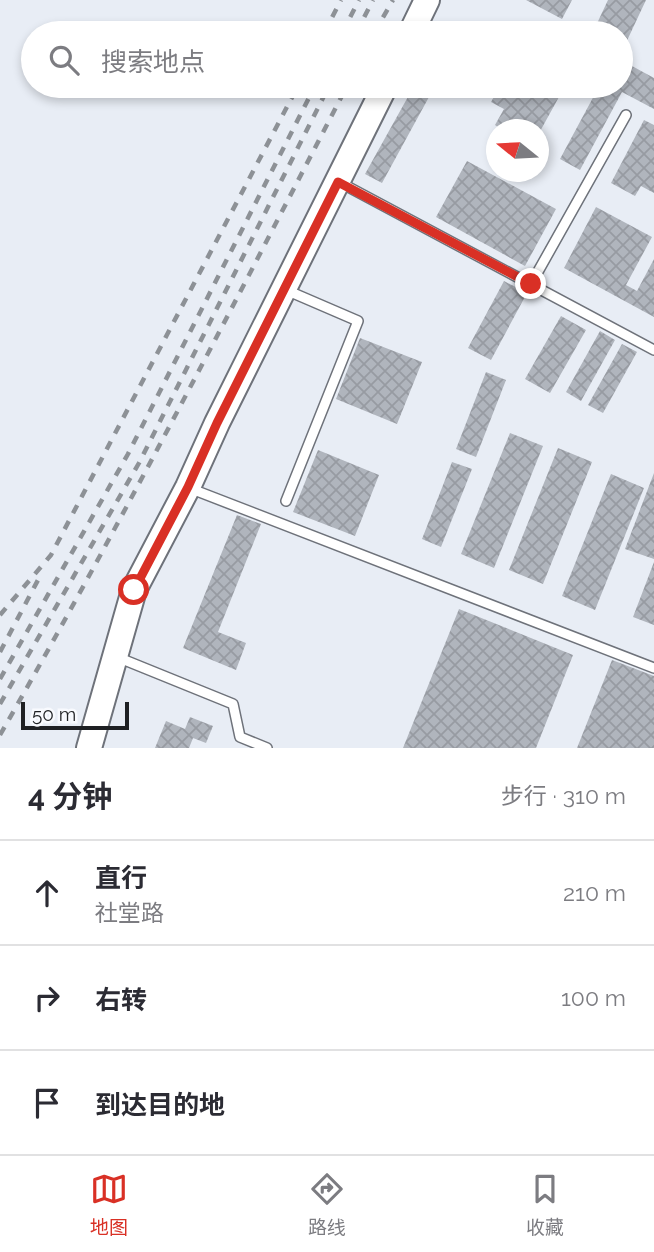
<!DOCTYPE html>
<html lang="zh">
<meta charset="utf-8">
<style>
:root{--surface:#fff;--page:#f7f7f7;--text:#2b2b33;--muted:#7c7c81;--line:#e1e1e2;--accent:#d93025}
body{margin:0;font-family:Raleway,"Noto Sans SC",sans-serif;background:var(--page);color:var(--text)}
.compass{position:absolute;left:486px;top:119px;width:63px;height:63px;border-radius:50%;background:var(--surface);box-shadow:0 4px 10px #0003;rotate:288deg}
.scale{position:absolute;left:21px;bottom:18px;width:108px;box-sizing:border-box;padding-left:7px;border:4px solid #1e2023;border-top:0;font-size:19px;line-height:24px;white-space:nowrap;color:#1e2023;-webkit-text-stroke:5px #f8fafe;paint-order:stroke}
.stop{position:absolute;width:21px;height:21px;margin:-16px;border:5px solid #d93025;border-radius:50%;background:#fff}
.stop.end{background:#d93025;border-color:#fff;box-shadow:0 2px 7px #0008}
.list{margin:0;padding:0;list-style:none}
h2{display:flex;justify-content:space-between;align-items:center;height:91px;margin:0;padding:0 28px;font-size:30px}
h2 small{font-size:23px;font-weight:400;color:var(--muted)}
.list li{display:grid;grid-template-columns:46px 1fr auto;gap:21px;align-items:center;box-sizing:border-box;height:105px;padding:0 28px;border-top:2px solid var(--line)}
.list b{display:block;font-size:26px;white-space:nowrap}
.list p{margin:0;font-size:23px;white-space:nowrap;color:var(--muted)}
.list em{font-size:23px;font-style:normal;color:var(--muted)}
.icon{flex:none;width:38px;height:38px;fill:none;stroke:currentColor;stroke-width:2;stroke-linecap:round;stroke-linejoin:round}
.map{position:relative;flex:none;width:654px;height:748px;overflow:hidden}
.search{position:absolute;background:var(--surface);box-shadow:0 4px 10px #0003;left:21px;right:21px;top:21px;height:77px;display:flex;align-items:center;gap:18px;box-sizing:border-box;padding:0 24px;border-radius:38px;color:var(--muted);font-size:26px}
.sheet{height:406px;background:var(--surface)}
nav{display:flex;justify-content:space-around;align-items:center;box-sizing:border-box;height:98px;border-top:2px solid var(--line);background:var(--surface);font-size:19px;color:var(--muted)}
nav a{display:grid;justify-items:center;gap:4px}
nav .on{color:var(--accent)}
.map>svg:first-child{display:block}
.building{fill:url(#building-cross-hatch)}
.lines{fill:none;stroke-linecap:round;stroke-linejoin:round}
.lane-casing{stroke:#6e727a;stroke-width:12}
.secondary-casing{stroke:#6e727a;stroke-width:28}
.lane{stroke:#fff;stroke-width:9}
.secondary{stroke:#fff;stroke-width:24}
.rail{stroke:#8d9196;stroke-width:4.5;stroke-dasharray:9 9;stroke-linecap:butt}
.route{stroke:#d93025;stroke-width:9}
</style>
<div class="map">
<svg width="654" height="748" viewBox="0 0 654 748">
<defs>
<pattern id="building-cross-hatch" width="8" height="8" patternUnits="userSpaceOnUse" patternTransform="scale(1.75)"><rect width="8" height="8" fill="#b0b5bd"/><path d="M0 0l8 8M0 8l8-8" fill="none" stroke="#979ba2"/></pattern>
</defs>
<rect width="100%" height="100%" fill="#e8edf5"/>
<path class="building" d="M526 0H572L562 19Z
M608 0H646L624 47 621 45V33L593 32Z
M621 60 654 78V109L622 92 580 170 560 159 596 92 584 86H621Z
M414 86H435L382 183 365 174Z
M494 86H565L538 135V130H502L495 125 504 109 491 102 499 88Z
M644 120 654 125V193L641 186 635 196 611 183Z
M467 161 556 209 525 266 436 217Z
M596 207 652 237 626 285 637 291 654 259V317L564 268Z
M504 281 527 293 491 360 468 348Z
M561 316 586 330 550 393 525 379Z
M600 331 615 340 581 401 566 392Z
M360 338 422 362 397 424 336 399Z
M622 344 637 352 603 413 588 405Z
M486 372 506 380 476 457 456 449Z
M510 433 543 446 494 568 461 554Z
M558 448 592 462 543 584 509 570Z
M318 450 379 475 355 536 293 512Z
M452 462 472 469 441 547 422 539Z
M654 473V559L625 549Z
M611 474 644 488 595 610 562 596Z
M237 515 261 524 218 632 246 643 236 670 183 648Z
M654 562V625L633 617Z
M459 609 573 655 536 748H403Z
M612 660 654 676V748H577Z
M190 717 213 726 206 743 193 738 189 748H155L166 721 185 729Z"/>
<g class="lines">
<g class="lane-casing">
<path id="lane" d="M339 182 654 350
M531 284 626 115
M189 488 654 668
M286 501 358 321 286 290
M117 657 233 704 240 737 267 748"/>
</g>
<g class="secondary-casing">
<path id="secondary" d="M411 33 427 0
M89 748 134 590 188 487 217 423 385 86"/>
</g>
<use href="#lane" class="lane"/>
<use href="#secondary" class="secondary"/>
<path class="rail" d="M324 33 341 0
M342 33 359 0
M356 33 373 0
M374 33 393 0
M0 615 51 555 298 86
M0 652 38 580
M0 679 128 454 315 86
M0 704 139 463 329 86
M0 735C122 522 234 304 347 86"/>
</g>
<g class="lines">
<path class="route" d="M134 590 188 487 217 423 338 182 531 284"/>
</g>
</svg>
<svg class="compass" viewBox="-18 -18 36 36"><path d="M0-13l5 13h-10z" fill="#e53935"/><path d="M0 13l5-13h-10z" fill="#7c7c81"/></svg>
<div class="scale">50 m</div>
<div class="stop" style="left:134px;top:590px"></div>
<div class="stop end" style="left:531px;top:284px"></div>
<div class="search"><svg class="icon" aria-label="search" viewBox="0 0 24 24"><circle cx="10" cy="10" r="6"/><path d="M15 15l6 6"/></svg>搜索地点</div>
</div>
<section class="sheet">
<h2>4 分钟<small>步行 · 310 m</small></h2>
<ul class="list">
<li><svg class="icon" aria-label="ahead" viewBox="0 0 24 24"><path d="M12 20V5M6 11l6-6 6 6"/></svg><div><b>直行</b><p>社堂路</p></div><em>210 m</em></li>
<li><svg class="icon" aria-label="right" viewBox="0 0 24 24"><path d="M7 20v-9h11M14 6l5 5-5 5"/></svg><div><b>右转</b></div><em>100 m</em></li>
<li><svg class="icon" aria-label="arrive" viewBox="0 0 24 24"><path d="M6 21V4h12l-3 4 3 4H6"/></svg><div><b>到达目的地</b></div></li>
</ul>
</section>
<nav>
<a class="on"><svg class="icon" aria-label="map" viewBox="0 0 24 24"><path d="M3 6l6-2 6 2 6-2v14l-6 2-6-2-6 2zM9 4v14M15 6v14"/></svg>地图</a>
<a><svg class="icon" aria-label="directions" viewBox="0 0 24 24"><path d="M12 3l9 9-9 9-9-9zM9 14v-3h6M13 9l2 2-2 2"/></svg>路线</a>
<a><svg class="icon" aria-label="saved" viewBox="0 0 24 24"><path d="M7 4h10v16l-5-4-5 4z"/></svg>收藏</a>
</nav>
